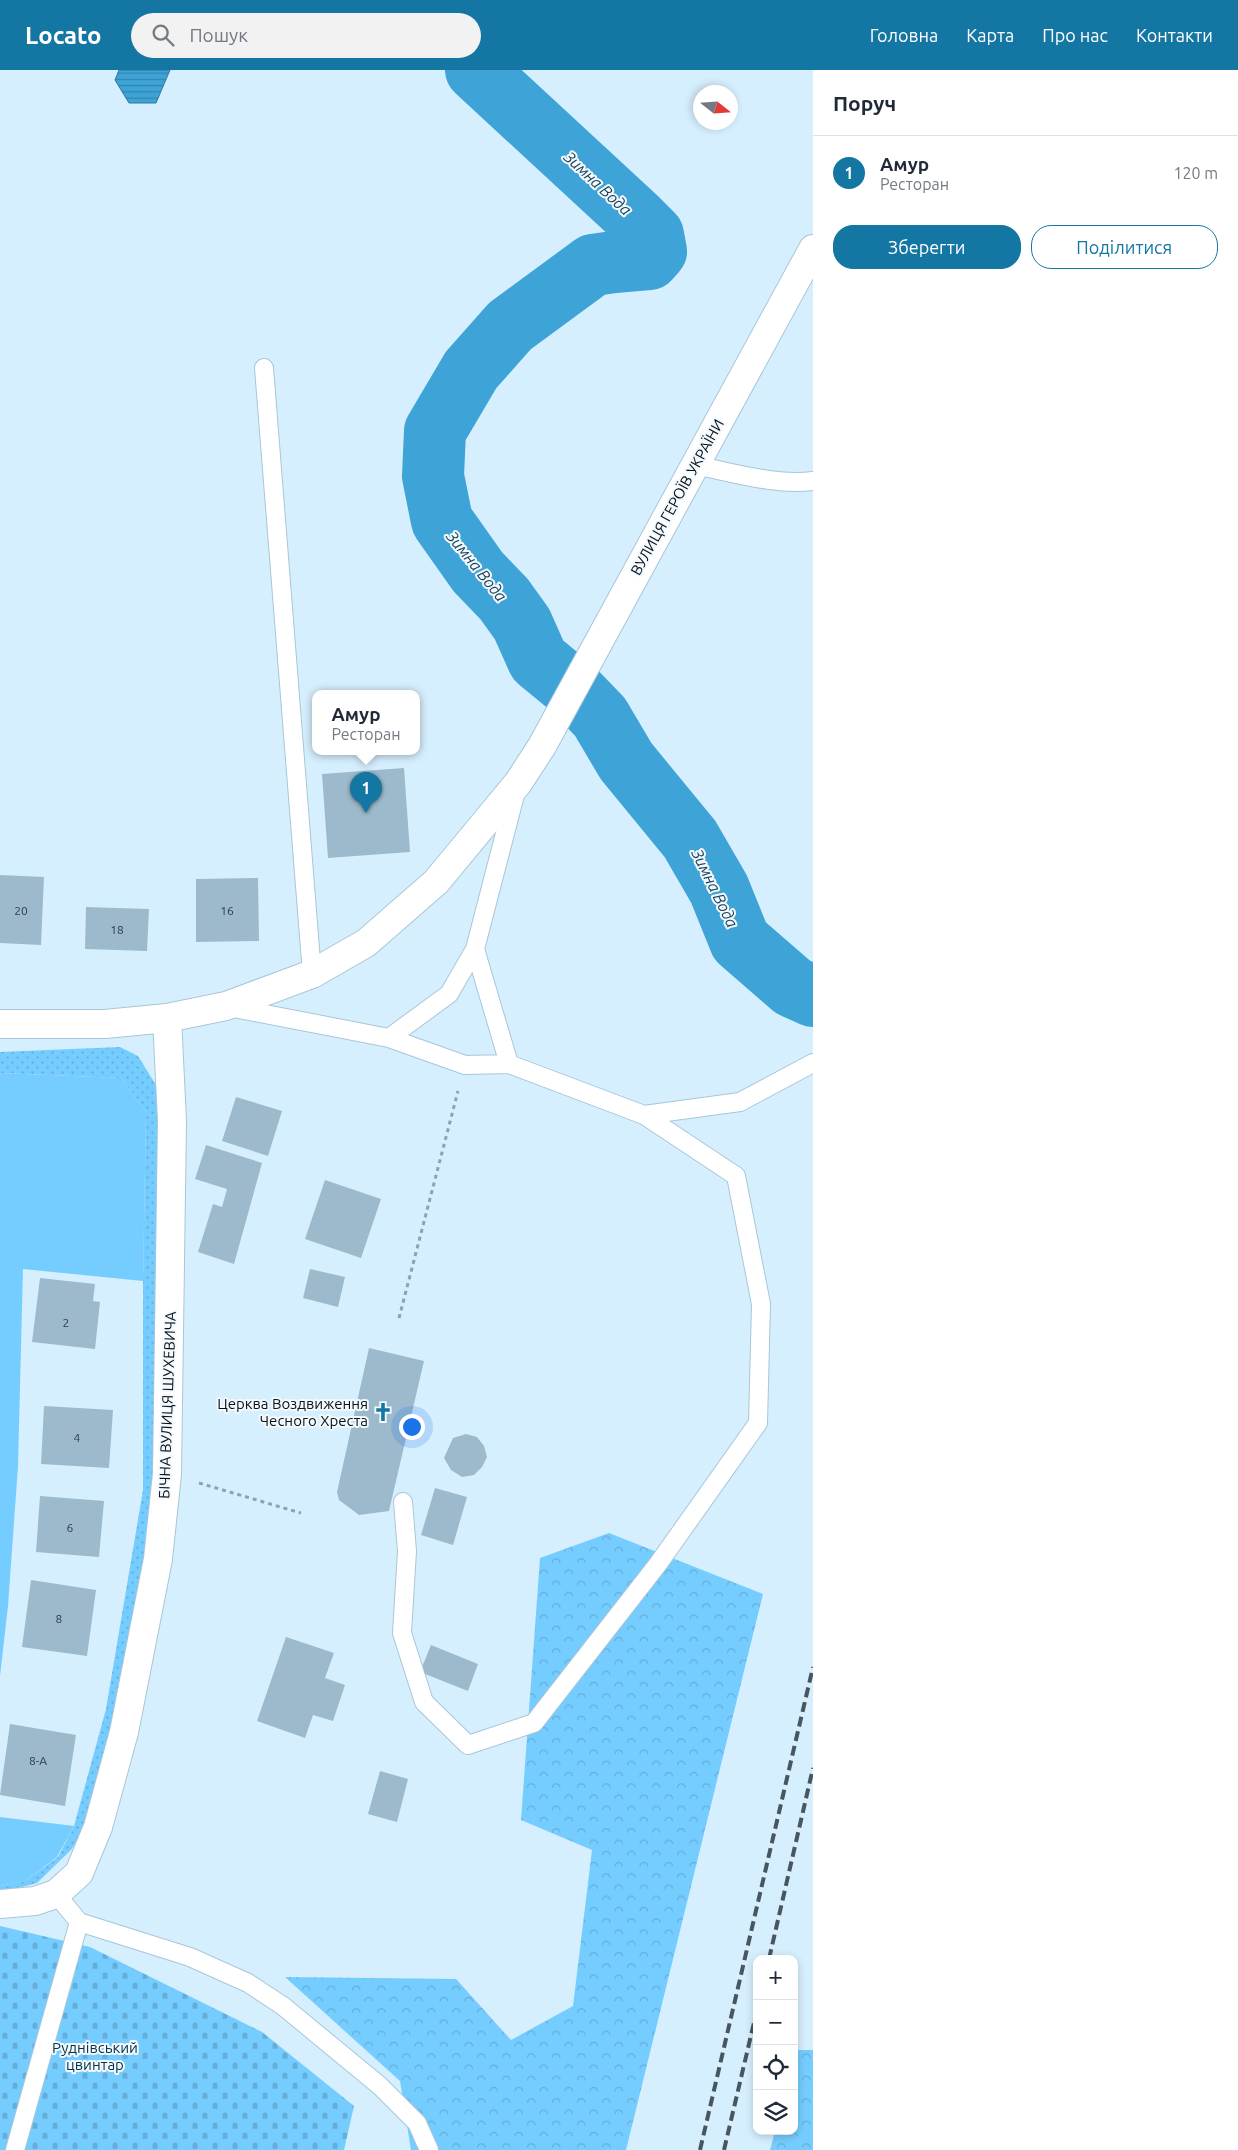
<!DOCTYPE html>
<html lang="uk">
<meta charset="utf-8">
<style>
:root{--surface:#fff;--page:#f2f2f3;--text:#1f2937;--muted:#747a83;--line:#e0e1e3;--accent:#1476a3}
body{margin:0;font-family:Ubuntu,sans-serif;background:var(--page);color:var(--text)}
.controls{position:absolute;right:15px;bottom:15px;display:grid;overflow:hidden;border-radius:10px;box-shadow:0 2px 8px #0003}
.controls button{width:45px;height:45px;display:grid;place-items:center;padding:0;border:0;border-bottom:1px solid var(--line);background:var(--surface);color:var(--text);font:25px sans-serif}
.compass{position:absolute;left:693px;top:15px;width:45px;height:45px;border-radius:50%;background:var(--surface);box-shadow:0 2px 8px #0003;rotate:107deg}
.you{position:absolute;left:411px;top:1356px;width:18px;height:18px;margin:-12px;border:4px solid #fff;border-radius:50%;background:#1a73e8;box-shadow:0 0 0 8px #1a73e833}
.badge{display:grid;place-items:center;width:32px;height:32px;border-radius:50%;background:var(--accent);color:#fff;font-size:16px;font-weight:700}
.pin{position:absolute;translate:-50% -41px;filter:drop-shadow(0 1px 2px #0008)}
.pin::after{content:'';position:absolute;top:26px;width:18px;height:15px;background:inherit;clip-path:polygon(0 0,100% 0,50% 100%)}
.popup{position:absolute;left:312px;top:620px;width:108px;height:65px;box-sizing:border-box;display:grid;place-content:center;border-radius:10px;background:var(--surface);filter:drop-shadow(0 1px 4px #0005);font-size:16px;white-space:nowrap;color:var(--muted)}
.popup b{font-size:19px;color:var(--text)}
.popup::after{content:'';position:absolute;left:50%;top:100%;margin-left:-10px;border:10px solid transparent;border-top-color:var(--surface)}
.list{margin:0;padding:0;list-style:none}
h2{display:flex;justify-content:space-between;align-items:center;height:65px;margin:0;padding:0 20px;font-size:21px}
h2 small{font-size:16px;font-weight:400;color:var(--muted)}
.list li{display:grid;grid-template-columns:32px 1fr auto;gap:15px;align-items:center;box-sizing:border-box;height:75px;padding:0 20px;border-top:1px solid var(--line)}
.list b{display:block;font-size:19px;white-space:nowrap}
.list p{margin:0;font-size:16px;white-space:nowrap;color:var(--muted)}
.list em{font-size:16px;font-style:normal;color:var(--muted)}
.actions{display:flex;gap:10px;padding:15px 20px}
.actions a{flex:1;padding:11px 0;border:1px solid var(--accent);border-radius:20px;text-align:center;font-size:18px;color:var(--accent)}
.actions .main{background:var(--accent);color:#fff}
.icon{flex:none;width:28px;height:28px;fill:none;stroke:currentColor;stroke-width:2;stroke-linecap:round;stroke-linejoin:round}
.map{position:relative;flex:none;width:813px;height:2080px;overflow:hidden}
header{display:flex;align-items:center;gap:30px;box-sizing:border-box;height:70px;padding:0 25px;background:var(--accent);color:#fff}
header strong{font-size:24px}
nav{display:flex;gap:28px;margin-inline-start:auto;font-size:18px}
.search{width:350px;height:45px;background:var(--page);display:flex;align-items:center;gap:12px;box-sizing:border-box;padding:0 18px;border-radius:28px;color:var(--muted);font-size:19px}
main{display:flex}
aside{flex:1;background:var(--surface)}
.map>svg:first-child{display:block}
.grass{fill:url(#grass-dots)}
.forest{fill:url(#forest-crowns)}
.cemetery{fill:url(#cemetery-stones)}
.garden{fill:#75ccfe}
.water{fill:url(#water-rules);stroke:#2e789e}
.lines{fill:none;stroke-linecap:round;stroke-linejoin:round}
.river{stroke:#3ea3d7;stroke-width:62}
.building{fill:#9cbacc}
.lane-casing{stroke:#a8c6d8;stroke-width:20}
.street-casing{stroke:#a8c6d8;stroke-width:30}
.secondary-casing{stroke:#a8c6d8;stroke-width:30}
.path{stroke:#8ea1ae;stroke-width:3;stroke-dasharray:4 4;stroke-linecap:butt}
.lane{stroke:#fff;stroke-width:18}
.street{stroke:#fff;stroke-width:28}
.secondary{stroke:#fff;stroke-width:28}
.rail{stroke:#47565f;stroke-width:4;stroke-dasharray:10 5;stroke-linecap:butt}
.labels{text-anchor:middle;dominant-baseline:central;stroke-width:4;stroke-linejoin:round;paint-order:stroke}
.number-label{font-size:12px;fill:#2d3c46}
.street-label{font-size:15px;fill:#081219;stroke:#f3f9fd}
.poi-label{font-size:15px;fill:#081219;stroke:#f3f9fd;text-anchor:end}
.park-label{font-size:15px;fill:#043146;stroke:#f3f9fd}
.water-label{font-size:16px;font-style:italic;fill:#184258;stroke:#f3f9fd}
</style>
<header>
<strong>Locato</strong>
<div class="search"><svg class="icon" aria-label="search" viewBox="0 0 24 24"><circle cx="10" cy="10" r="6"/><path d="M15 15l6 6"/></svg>Пошук</div>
<nav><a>Головна</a><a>Карта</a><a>Про нас</a><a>Контакти</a></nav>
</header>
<main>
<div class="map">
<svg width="813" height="2080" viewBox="0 0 813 2080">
<defs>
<pattern id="grass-dots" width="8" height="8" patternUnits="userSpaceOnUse" patternTransform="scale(1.25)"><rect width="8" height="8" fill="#75ccfe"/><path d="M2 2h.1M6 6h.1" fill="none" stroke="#64aed9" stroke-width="1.8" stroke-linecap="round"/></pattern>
<pattern id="forest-crowns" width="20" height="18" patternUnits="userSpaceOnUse" patternTransform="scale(1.25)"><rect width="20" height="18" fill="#75ccfe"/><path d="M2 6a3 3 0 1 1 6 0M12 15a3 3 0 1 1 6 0" fill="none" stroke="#64aed9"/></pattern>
<pattern id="cemetery-stones" width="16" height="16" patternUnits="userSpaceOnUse" patternTransform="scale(1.25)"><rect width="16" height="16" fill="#75ccfe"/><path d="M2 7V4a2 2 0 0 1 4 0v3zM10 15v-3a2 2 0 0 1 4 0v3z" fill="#64aed9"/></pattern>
<pattern id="water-rules" width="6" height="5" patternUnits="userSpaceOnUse" patternTransform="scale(1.25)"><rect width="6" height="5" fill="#3ea3d7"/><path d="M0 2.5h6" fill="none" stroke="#3283ae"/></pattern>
</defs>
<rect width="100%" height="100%" fill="#d6effe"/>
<path class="grass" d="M120 977 138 986 156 1015 162 1054 154 1452 119 1641 85 1759 71 1780 37 1813 0 1823V1816L25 1811 58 1787 74 1756 106 1639 143 1420V1211L146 1042 121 1008 0 1003V982Z"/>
<path class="forest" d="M609 1463 763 1524 626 2080H411L400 2011 285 1907 456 1909 511 1970 573 1936 592 1780 521 1750 540 1488Z
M798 1980H813V2080H770L775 2061H794V1993Z"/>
<path class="cemetery" d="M0 1856 90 1877 262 1962 354 2036 344 2080H0Z"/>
<path class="garden" d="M0 1003 121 1008 146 1042 143 1211 23 1199 18 1396 8 1536 0 1606Z
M0 1747 74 1756 57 1787 25 1811 0 1816Z"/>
<path class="water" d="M119 0H170L156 33H129L115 10Z"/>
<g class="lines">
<path class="river" d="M476 0 635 147 653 165 656 181 649 189 614 192 593 195 510 256 471 300 435 361 433 406 442 451 478 502 504 529 522 554 538 590 572 618 600 647 626 691 690 769 719 819 740 871 793 917 813 926"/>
</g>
<path class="building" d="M404 698 410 782 328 788 322 704Z
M0 805 44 807 41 875 0 873Z
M258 808 259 871 196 872V809Z
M86 837 149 839 147 881 85 879Z
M236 1027 282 1041 268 1086 222 1071Z
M206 1075 262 1093 234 1194 198 1182 213 1134 222 1137 227 1119 195 1109Z
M325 1110 381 1129 361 1188 305 1169Z
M310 1199 345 1207 338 1237 303 1228Z
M40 1208 95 1214 93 1231 100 1232 95 1279 32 1272Z
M369 1278 424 1291 389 1441 359 1445 339 1430 337 1422Z
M44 1336 113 1340 109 1398 41 1394Z
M466 1364 477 1367 484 1376 487 1387 482 1397 474 1405 462 1407 451 1400 444 1388 453 1368Z
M435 1418 467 1427 453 1475 421 1465Z
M40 1426 104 1431 99 1487 36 1482Z
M31 1510 96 1520 87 1586 22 1577Z
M286 1567 334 1583 325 1608 345 1615 333 1651 313 1645 305 1668 257 1651Z
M431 1575 478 1594 468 1621 420 1602Z
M10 1654 76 1665 65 1736 0 1725Z
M380 1701 408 1709 397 1752 368 1744Z"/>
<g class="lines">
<g class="lane-casing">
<path id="lane" d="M264 298 312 904
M694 395C731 402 776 416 813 411
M229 937 389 968 465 995 509 994 644 1045 740 1032 813 993
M389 968 449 924 475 879
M509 994 475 879 516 721
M403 1432 407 1481 402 1563 424 1632 468 1675 534 1653 658 1494 758 1353 761 1234 736 1106 644 1045
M56 1824 79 1852 190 1887 248 1913 283 1936 380 2016 417 2053 429 2080
M15 2080 79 1852"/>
</g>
<g class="street-casing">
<path id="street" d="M0 1834 35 1831 56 1824 79 1803 98 1757 124 1662 158 1489 167 1404 172 1051 167 948"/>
</g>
<g class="secondary-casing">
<path id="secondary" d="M0 954H105L167 948 226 936 312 904 366 873 436 812 518 713 542 676 813 179"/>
</g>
<path class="path" d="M399 1248 458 1021
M199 1413 301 1443"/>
<use href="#lane" class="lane"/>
<use href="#street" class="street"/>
<use href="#secondary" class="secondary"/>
<path class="rail" d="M769 1889 813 1698
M700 2080 813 1597
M724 2080 757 1940"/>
</g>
<defs>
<g id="church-bare" transform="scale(1.5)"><path d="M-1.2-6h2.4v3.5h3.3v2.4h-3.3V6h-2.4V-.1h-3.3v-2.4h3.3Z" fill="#1476a3" stroke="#f3f9fd" stroke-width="2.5" paint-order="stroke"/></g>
</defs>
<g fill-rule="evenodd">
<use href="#church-bare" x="383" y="1342"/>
</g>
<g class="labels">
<g class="number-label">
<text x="21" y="840">20</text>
<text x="227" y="840">16</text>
<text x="117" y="859">18</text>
<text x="66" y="1252">2</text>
<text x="77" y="1367">4</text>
<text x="70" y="1457">6</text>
<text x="59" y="1548">8</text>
<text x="38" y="1690">8-А</text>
</g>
<g class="street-label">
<text transform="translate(677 427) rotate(-61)">ВУЛИЦЯ ГЕРОЇВ УКРАЇНИ</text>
<text transform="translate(167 1335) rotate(-88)">БІЧНА ВУЛИЦЯ ШУХЕВИЧА</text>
</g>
<g class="poi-label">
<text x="368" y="1333">Церква Воздвиження<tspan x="368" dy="17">Чесного Хреста</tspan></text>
</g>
<g class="park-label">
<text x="95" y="1977">Руднівський<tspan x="95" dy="17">цвинтар</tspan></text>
</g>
<g class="water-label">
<text transform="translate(598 113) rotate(43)">Зимна Вода</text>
<text transform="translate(477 496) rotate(51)">Зимна Вода</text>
<text transform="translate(715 818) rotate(64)">Зимна Вода</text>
</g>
</g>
</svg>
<div class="controls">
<button>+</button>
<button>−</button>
<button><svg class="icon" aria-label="locate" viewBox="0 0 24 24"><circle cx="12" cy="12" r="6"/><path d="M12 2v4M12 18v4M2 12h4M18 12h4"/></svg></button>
<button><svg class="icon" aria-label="layers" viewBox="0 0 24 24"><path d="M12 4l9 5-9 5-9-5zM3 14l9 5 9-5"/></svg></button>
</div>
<svg class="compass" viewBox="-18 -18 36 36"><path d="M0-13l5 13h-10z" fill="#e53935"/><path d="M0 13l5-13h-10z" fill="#747a83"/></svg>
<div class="you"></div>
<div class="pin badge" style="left:366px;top:743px">1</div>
<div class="popup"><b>Амур</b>Ресторан</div>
</div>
<aside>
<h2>Поруч<small></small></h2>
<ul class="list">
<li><span class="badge">1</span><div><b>Амур</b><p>Ресторан</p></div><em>120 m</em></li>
</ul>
<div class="actions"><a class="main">Зберегти</a><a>Поділитися</a></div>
</aside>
</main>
